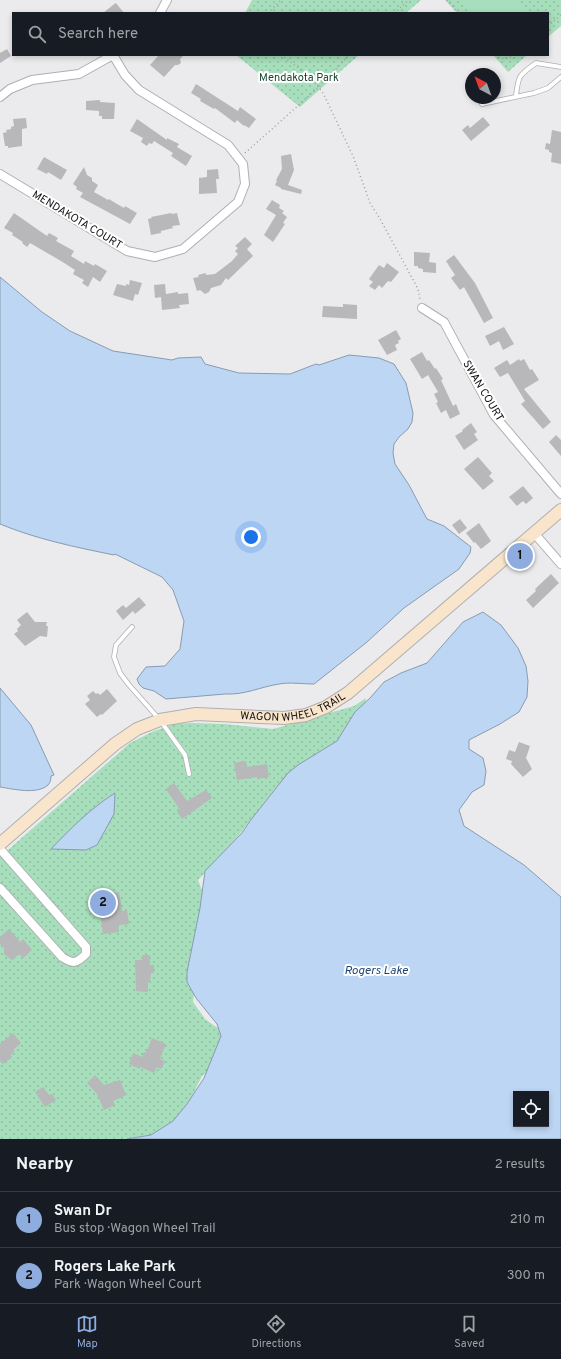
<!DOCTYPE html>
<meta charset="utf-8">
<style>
:root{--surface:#171b24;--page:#242831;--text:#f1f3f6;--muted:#9ea1a6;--line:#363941;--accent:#8eacde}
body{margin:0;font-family:Overpass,sans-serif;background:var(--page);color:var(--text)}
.controls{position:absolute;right:12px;bottom:12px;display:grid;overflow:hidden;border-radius:0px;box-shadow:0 2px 6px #0003}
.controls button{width:36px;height:36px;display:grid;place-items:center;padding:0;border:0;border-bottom:1px solid var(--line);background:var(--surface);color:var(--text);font:20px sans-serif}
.compass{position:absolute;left:465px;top:68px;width:36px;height:36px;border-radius:50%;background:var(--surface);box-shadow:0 2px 6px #0003;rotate:319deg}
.you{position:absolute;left:251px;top:537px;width:14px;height:14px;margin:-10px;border:3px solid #fff;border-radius:50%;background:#1a73e8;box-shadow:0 0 0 6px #1a73e833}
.badge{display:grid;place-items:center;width:26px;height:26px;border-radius:50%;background:var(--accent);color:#111;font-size:13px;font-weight:700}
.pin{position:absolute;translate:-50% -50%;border:2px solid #fff;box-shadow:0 1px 4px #0006}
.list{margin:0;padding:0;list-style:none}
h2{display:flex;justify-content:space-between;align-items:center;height:52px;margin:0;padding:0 16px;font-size:17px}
h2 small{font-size:13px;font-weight:400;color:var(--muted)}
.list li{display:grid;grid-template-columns:26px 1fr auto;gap:12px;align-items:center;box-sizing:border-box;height:56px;padding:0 16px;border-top:1px solid var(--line)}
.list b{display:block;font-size:15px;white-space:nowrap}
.list p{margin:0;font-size:13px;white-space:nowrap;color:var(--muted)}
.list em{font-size:13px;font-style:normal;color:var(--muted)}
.icon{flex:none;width:22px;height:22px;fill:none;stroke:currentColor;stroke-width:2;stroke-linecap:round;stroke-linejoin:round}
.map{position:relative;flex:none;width:561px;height:1139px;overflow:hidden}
.search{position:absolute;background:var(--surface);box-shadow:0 2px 6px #0003;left:12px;right:12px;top:12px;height:44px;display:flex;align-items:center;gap:10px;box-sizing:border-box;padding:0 14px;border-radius:0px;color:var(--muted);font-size:15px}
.sheet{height:164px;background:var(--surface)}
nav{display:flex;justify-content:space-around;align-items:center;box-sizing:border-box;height:56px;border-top:1px solid var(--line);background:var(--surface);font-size:11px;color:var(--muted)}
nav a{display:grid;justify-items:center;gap:2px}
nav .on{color:var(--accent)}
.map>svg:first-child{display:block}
.park{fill:url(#park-dots)}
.pitch{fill:#a7debb}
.water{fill:#bdd6f4;stroke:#899bb0;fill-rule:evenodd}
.building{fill:#b8b7ba}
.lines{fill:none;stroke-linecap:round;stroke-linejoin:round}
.lane-casing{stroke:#afafb2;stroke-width:5.5}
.street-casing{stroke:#afafb2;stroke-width:10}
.secondary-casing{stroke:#afafb2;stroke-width:14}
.path{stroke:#a0a0a2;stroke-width:1.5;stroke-dasharray:1 3;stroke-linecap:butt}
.lane{stroke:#fff;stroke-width:4}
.street{stroke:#fff;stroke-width:8}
.secondary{stroke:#f8e5cb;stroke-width:12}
.labels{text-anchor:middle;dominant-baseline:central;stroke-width:4;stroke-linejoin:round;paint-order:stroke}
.park-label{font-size:11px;fill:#1b452e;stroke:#fff}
.street-label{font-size:11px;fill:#101011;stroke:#fff}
.water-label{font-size:12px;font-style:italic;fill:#1c4775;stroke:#fff}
</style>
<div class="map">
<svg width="561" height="1139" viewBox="0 0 561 1139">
<defs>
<pattern id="park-dots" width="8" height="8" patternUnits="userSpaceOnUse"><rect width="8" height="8" fill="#a7debb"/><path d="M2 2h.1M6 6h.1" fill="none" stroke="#8fbda0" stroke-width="1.8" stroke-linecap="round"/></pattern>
</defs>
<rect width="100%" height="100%" fill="#ebebee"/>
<path class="park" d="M252 0H421L406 13H245Z
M445 0H561V26L548 37V13H457Z
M236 55H359L300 107Z
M493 55H527L508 72Z
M366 698 361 740 276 788 232 844 198 880 215 925 195 986 193 1002 205 1019 216 1027 233 1030 218 1065 202 1076 179 1122 154 1139H0V857L130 743 154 731 175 724 192 723 224 724 273 729 354 706Z"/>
<path class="pitch" d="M459 0H517L529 13H471Z"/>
<path class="water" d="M0 277 42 312 70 331 113 351 172 360 178 358 201 357 205 364 239 373 290 374 316 364 319 365 349 355 379 358 394 364 406 383 413 413 412 422 408 429 399 437 394 444 393 453 395 464 409 485 427 519 444 526 471 547 470 553 459 569 404 608 367 642 314 684C303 684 289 682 279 684 260 687 245 695 225 694L166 699 154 691 143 688 139 684 137 679 146 667 165 666 180 649 184 621 173 590 162 577 115 554 114 555C75 547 36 539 0 524Z
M483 612 501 625 518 648 526 666 528 681 527 697 519 712 500 724 469 740V749L483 758 486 771 484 785 472 792 459 810 464 826 524 865 561 897V1139H127L151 1135 173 1121 187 1104 204 1078 221 1036 217 1024 196 998 187 982V972L200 908 205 871 242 833 250 821 288 773 298 765 337 741 355 712 370 698 384 682 401 673 427 663 463 622ZM516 1094H546V1124H516Z
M0 688 31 725 54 775 51 776C51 780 50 783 48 785 37 795 13 789 0 787Z
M115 793 114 814 97 845 86 850 51 849C70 829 91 808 115 793Z"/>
<path class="building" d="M116 3 124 13H103L113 5Z
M7 49 11 56 0 63V53Z
M159 55H184L180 59 181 63 178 65H175L164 77 150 65Z
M196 84 238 111 240 107 256 119 249 128 244 125V126L237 120 235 123 215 108 214 109 200 101 201 99 191 93Z
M100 100V102L115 103 114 119H102V116H99V111L86 110V101Z
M483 117 490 125 471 141 462 130 468 125 470 128Z
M26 118 27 128 22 129V146L8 148V146H5L3 133 7 132 6 130 11 129V127L14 126 13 119Z
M137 119 167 140V138L179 144 177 147 192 156 186 166 171 156 173 153 154 141 152 144 149 143 147 146 141 142 143 138 130 131Z
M552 130 561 132V164L551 162 552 153 549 152V150L545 149 546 143 550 144Z
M291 154 294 170 288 185 302 190 301 194 281 189V188L275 185 277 181 276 180 282 169 281 156Z
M44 157 67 170 61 180 48 172 47 174 37 169Z
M84 167 87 175 92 178V181L98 185 94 192 108 200 109 199 112 201 124 208 125 206 137 213 130 224 80 197 83 193 76 189 77 187 73 184Z
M218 169 219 179H216L217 193 199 194V178L207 177V170Z
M272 200 280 205 279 208 284 211 282 213 287 217 283 223 285 224 273 242 264 235 276 215 266 209Z
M14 213 47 236 49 233 58 238 56 241 74 251 71 256 84 264 85 261 94 266 95 264 107 271 100 282 93 277 88 287 82 283 84 280 73 274 75 270 61 261 30 243 27 247 22 243 23 242 12 235 13 233 4 228Z
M171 213 172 214 177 213 180 225 172 226 173 228 161 231V233L151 235 148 219 152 218 151 217Z
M245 237 252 244 247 249 253 256 228 280 226 278 221 285 211 288 209 292 205 294 200 290 197 291 193 278 199 277 198 275 206 273V275L215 274 232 261 238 254 235 251 238 248 235 246Z
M414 252 430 253 429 262 436 263V273L423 272V269L418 268V266H414Z
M454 255 475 283 493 318 484 323 464 287 460 290 451 278 455 275 446 261Z
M387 263 399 272 391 282 388 281 382 288 379 285 375 290 369 286 373 282 369 279 379 265 384 268Z
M130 280 142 283 138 295 135 294 133 301 113 295 117 284 126 286V284L129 285Z
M165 284 166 294 178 292V294L188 293 189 304 179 305 180 308 162 310 161 297 155 298 154 285Z
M343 304 357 305V319L322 317 323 306 343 307Z
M504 327 514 344 503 350 499 341 490 346 485 336Z
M396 330 401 339 398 341 399 343 395 345 397 350 387 355 378 340Z
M422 352 427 361 429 360 435 369 436 368 443 379 441 380 453 406 456 404 460 414 450 419 446 410 441 413 436 403 438 402 434 394 438 392 428 375 422 379 410 359Z
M519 359 520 361 524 359 530 370 532 369 539 380 524 389 551 422 543 429 521 404 525 401 508 373 500 377 494 368 507 360 510 365Z
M471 423 477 432 474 434 478 440 464 450 455 436 463 431 462 430Z
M556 435 561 440V456L549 442Z
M478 457 492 473 489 476 494 481 483 490 464 469Z
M523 486 533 498 526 504 523 501 517 506 509 497Z
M460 519 467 528 459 534 452 525Z
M479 523 491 541 481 549 475 542 474 543 466 533Z
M551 574 559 583 533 608 526 600 536 591 535 589Z
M139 597 146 605 135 614 133 611 123 620 116 611 123 605 126 608Z
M27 612 35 622H47L46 626H48L47 637 40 636 25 646 14 634 18 631 17 629 21 625 17 620Z
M107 689 117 701 102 715 101 714 97 717 85 704 90 700 87 696 93 691 96 694 98 693 100 695Z
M519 742 530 746 526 758 532 769 523 777 511 764 512 761 506 759 509 750 515 752Z
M246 761 247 767 267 764 269 777 258 779 257 777 237 780 234 763Z
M174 783 187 801 206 790 212 798 182 819 177 812 180 810 166 789Z
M119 892 122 911 127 910 129 924 118 925 119 932 103 934 100 915H104L101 895Z
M9 929 20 942 23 939 32 950 23 958 19 954 12 960 4 954V948L0 944V937Z
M142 955H150V965H154V973H151L150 982H148V992L136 991 135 960H142Z
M13 1033 21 1043 13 1050 15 1051 11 1055 12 1057 3 1064 0 1061V1044Z
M152 1038 166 1044 160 1059 165 1061 161 1069 157 1067 154 1073 140 1067V1069L129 1064 133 1053 142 1057 144 1052 146 1053Z
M95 1075 104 1085 120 1080 126 1095 113 1101 115 1105 104 1110 97 1094 87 1083Z
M43 1087 49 1095 52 1094 56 1100 45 1107 35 1092Z"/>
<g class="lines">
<g class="lane-casing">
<path id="lane" d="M516 96C518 76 519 75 536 63L561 67
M482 104 534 93 548 88 561 77
M132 627 116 645 114 657 120 673 129 685 160 720 185 755 189 774"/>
</g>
<g class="street-casing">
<path id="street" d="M160 13 167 0
M0 97 10 89 32 80 79 74 113 55 125 75 139 90 228 145 243 164 245 184 238 202 183 249 155 257 127 251 0 174
M422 308 444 322 494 415 561 494
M534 533 561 564
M0 849 86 947V954C76 964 73 964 62 957L0 888"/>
</g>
<g class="secondary-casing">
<g id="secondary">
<path id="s1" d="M0 844 115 744 137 729 160 720 196 714 284 718 306 715 326 707 348 693 561 510"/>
</g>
</g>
<path class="path" d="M447 0 458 13
M268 13 281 0
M394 13 409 0
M548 26 561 15
M281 55C297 67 314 78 324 95L353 156 370 203 379 217 418 289 420 300
M495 55C501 59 507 60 513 55
M245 153 319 87 349 55"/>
<use href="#lane" class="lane"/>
<use href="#street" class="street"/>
<use href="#secondary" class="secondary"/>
</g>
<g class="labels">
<g class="park-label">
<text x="299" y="78">Mendakota Park</text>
</g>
<g class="street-label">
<text transform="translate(77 220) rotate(31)">MENDAKOTA COURT</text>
<text transform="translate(483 391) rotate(59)">SWAN COURT</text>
<text stroke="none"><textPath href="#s1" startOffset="339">WAGON WHEEL TRAIL</textPath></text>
</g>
<g class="water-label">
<text x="376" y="971">Rogers Lake</text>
</g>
</g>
</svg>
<div class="controls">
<button><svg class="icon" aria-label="locate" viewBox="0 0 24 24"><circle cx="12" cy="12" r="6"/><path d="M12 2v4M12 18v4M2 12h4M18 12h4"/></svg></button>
</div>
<svg class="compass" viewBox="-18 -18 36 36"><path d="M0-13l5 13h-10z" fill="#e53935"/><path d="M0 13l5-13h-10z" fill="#9ea1a6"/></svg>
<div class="you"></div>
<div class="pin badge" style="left:520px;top:556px">1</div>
<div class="pin badge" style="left:103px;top:903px">2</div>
<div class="search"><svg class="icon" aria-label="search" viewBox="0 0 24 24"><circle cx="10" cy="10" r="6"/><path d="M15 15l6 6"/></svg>Search here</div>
</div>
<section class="sheet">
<h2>Nearby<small>2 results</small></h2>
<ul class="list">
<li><span class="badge">1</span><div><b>Swan Dr</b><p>Bus stop · Wagon Wheel Trail</p></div><em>210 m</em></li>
<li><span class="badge">2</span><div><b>Rogers Lake Park</b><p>Park · Wagon Wheel Court</p></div><em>300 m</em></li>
</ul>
</section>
<nav>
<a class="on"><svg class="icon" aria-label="map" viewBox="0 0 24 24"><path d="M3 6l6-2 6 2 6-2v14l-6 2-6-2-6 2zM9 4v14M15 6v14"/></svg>Map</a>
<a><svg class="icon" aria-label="directions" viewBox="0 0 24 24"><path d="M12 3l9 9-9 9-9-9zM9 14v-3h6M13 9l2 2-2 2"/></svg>Directions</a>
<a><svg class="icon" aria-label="saved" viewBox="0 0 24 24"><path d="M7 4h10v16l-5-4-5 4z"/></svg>Saved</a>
</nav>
